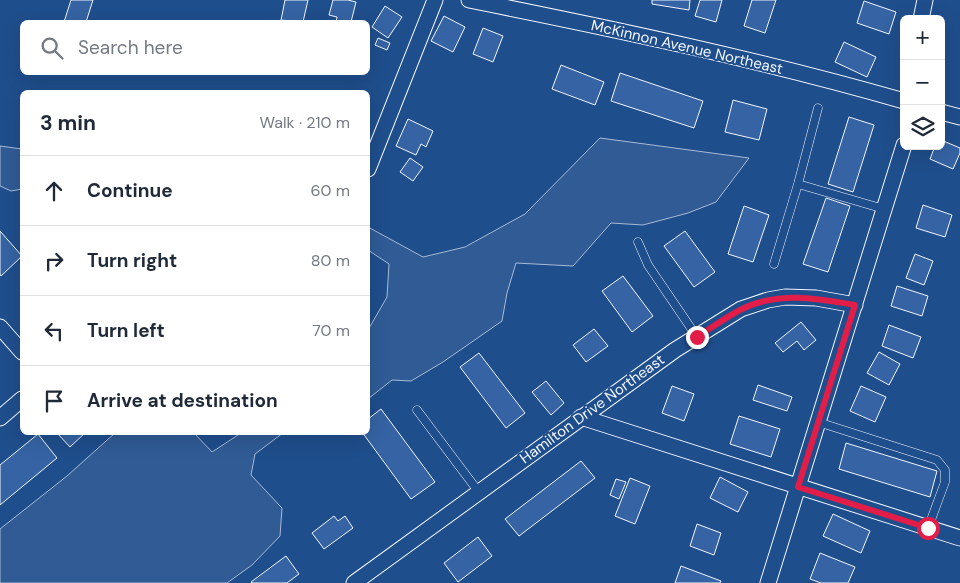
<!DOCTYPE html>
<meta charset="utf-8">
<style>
:root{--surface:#fff;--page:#f6f6f7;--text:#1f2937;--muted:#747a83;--line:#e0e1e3}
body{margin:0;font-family:"DM Sans",sans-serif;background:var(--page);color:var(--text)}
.controls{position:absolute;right:15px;top:15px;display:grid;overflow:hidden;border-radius:8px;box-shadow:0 5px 20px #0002}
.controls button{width:45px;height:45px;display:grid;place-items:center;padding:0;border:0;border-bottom:1px solid var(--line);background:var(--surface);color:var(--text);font:25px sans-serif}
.stop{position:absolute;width:15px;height:15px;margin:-11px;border:4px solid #e11d48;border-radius:50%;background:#fff}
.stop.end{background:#e11d48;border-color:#fff;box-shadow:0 1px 5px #0008}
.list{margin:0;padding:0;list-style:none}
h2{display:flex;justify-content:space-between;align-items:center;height:65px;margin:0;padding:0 20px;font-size:21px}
h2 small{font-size:16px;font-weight:400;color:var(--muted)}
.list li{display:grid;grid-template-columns:32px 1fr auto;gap:15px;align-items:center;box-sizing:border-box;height:70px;padding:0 20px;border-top:1px solid var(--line)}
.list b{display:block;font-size:19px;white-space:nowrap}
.list em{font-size:16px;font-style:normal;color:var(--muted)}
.icon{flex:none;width:28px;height:28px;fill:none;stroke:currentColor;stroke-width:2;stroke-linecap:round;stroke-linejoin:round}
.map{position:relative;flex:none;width:960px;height:583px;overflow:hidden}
.search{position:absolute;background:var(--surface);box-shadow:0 5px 20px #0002;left:20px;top:20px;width:350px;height:55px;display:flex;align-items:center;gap:12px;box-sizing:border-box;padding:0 18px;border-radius:8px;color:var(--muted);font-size:19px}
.panel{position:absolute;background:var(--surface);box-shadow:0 5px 20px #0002;left:20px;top:90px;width:350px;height:345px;border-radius:8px}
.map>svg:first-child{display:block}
.built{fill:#305b95;stroke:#a8bbd7}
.building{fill:#3563a3;stroke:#f2f6ff}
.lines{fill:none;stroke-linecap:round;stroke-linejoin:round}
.lane-casing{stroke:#f2f6ff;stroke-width:9}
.street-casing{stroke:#f2f6ff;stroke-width:17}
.lane{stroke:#1f4e8c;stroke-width:8}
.street{stroke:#1f4e8c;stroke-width:15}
.route{stroke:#e11d48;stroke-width:6}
.labels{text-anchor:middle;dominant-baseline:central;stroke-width:4;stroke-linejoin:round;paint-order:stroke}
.street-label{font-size:15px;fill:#f2f6ff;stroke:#1f4e8c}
</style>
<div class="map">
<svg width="960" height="583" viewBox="0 0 960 583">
<rect width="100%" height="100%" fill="#1f4e8c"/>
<path class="built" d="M600 138 749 158 716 202 688 213 643 225 611 223 573 266 516 263 507 293 502 321 443 362 411 381 392 380 368 399V330L387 297 389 264 368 250V227L423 257 465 247 525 214Z
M0 146 22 149V189L11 191 0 186Z
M115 433H194L212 452 241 433H283L255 454 251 475 282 508 280 536 252 565 227 583H0V529L67 476Z"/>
<path class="building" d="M71 0H93L86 22H64Z
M285 0H308L303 22 281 20Z
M333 0H348L356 2 351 22H336L337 17 329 15Z
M652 0H690L689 10 652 4Z
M700 0H722L716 22 695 16Z
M752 0H776L765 33 744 26Z
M864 1 896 12 889 34 857 23Z
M385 6 402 17 388 38 372 27Z
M444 16 465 27 453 52 431 41Z
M483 28 503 36 493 62 473 54Z
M378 38 390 43 387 50 375 45Z
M844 42 876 57 867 77 835 62Z
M561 65 604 82 595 105 552 89Z
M620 73 703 101 694 128 611 101Z
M733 100 767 109 759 140 725 132Z
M849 117 874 125 853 192 828 184Z
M408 119 433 131 426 147 421 144 416 155 396 146Z
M941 140 960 148V153L953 169 930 159 935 146H941Z
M410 158 423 167 413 181 400 172Z
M826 198 850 206 828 272 803 264Z
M923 205 952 215 945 237 916 228Z
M744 206 769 215 753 262 728 254Z
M0 231 22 256 1 276 0 274Z
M685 231 715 272 694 287 664 246Z
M915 254 933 261 924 285 906 278Z
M623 276 653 316 632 332 602 291Z
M897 286 928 296 922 316 891 306Z
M801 322 816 340 804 350 797 341 783 352 775 343Z
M889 325 921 337 913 358 882 346Z
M594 329 608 346 586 362 573 345Z
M879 352 900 364 889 385 867 373Z
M479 353 525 413 506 428 460 367Z
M546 381 564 403 551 415 532 392Z
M758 385 792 397 787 411 753 400Z
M672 386 694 394 684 421 662 413Z
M861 386 886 397 875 422 850 411Z
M381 409 435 482 411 499 362 432H368V419Z
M739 416 780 429 771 457 730 444Z
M56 432H86L70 447Z
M38 434 57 458 0 505V465Z
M846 443 937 471 930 497 839 469Z
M581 461 595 478 519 536 505 519Z
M720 477 748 492 738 512 710 498Z
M630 478 650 486 635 524 615 516Z
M616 479 626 482 619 499 610 495Z
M833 514 870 531 861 553 823 536Z
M334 516 338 521 345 516 353 528 324 549 312 533Z
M697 524 721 533 714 555 690 546Z
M478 537 492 556 458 582 444 563Z
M820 553 855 567 848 583H821L810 579Z
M286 556 299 574 287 583H252L251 582Z
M681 566 721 581 720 583H675Z"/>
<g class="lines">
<g class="lane-casing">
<path id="lane" d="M798 184 884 209
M638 242 648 265 697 337
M774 264 798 184 818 108
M417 410 478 491
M818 422 937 460 945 470V482L928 528"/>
</g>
<g class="street-casing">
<path id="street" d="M469 0C615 29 761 60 904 101
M921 19 925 0
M941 112 960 117
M368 169 435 0
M0 327 22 352
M581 417 960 538
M0 418 22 399
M354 583 675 350 741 309 768 300 785 297 816 298 855 305
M768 583 904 145"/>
</g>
<use href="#lane" class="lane"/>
<use href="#street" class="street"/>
</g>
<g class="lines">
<path class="route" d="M697 337C711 328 725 318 740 310 777 291 816 298 855 305L798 487 928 528"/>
</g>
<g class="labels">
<g class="street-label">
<text transform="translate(687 47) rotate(13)">McKinnon Avenue Northeast</text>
<text transform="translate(592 409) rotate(-36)">Hamilton Drive Northeast</text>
</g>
</g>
</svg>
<div class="controls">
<button>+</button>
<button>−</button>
<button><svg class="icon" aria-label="layers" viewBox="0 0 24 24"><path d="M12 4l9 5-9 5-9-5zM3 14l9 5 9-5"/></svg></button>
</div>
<div class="stop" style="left:928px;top:528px"></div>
<div class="stop end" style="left:697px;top:337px"></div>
<div class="search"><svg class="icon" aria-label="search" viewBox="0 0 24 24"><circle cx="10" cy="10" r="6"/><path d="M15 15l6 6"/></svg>Search here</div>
<section class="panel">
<h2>3 min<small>Walk · 210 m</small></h2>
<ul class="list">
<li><svg class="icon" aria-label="ahead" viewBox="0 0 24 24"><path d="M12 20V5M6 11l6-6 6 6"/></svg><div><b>Continue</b></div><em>60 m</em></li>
<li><svg class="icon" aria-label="right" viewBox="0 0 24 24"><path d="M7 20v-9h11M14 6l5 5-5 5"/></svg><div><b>Turn right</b></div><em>80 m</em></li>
<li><svg class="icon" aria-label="left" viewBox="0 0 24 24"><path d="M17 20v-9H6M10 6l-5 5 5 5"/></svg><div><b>Turn left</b></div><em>70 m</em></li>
<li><svg class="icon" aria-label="arrive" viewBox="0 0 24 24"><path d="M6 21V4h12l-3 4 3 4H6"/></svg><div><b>Arrive at destination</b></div></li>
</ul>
</section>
</div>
